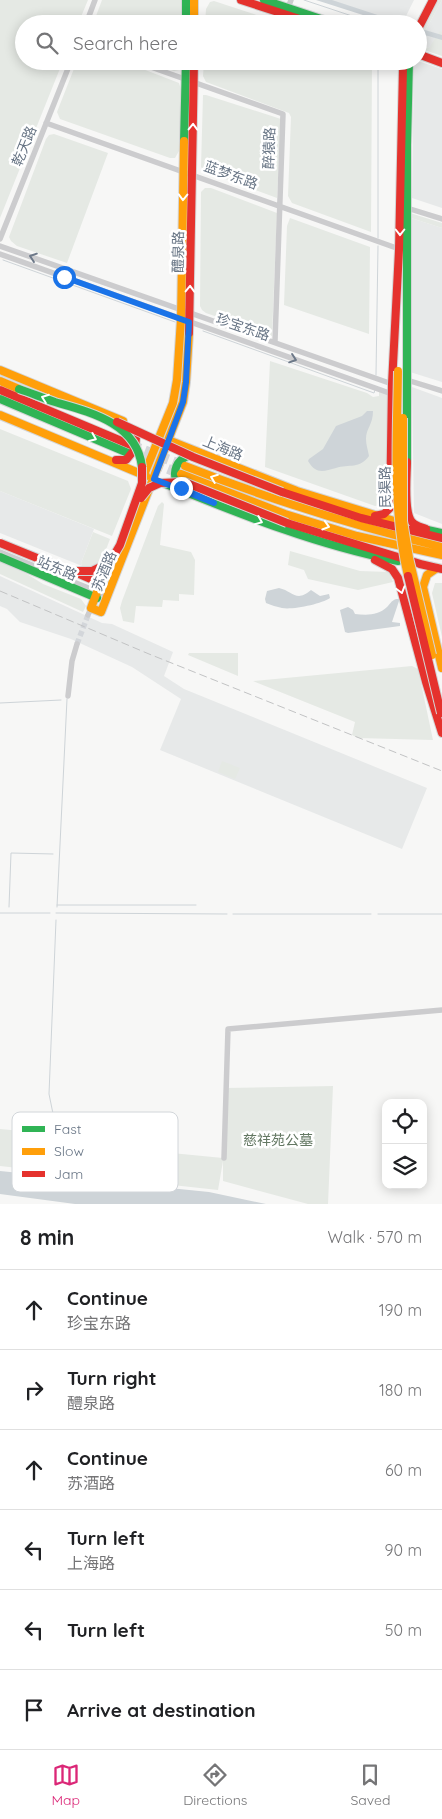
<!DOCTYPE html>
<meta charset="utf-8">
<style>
:root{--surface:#fff;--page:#f6f6f6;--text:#202124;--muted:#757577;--line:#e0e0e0;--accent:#db2777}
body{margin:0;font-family:Quicksand,"Noto Sans SC",sans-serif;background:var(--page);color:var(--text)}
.controls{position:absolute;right:15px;bottom:15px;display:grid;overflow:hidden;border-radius:10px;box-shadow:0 2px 12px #0003}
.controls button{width:45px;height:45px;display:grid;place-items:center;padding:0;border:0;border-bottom:1px solid var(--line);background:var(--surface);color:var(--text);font:25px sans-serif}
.stop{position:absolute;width:15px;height:15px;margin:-11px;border:4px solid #1a73e8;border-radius:50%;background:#fff}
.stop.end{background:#1a73e8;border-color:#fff;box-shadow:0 1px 5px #0008}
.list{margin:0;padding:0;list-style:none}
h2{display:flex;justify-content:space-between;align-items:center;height:65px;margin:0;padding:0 20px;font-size:21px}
h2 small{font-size:16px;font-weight:400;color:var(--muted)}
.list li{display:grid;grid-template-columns:32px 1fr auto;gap:15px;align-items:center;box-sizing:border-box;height:80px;padding:0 20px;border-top:1px solid var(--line)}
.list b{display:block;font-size:19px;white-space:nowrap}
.list p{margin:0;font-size:16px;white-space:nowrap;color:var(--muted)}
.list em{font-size:16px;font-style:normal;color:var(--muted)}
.icon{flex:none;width:28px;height:28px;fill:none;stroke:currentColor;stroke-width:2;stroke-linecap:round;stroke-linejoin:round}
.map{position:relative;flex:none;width:442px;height:1204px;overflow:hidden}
.search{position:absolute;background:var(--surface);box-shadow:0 2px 12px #0003;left:15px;right:15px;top:15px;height:55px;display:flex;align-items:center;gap:12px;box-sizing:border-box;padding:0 18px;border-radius:28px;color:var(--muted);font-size:19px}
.sheet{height:545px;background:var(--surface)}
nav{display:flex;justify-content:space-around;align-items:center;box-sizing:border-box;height:70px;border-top:1px solid var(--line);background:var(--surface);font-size:14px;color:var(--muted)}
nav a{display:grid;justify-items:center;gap:2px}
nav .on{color:var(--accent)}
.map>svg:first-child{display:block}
.built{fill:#e7e9e9}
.green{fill:#e5e9e4}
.water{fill:#ced4d8}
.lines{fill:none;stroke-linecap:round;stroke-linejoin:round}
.stream{stroke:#ced4d8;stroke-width:1}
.street-tunnel{stroke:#d3d6da;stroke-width:5.5;stroke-dasharray:5.5 3;stroke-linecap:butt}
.highway-tunnel{stroke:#d3d6da;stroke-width:10;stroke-dasharray:10 5;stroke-linecap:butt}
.fast-casing{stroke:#d4d5d6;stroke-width:10}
.slow-casing{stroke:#d4d5d6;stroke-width:10}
.jam-casing{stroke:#d4d5d6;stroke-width:10}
.street{stroke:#ccccce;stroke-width:5.5}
.fast{stroke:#30b455;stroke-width:8}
.slow{stroke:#ff9f0a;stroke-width:8}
.jam{stroke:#e5322d;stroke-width:8}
.rail{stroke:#c2c3c4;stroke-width:1;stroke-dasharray:8 4;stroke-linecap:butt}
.fast-bridge-casing{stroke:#d4d5d6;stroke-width:10;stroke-linecap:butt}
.slow-bridge-casing{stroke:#d4d5d6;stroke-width:10;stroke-linecap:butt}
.jam-bridge-casing{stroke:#d4d5d6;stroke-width:10;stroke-linecap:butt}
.fast-bridge{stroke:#30b455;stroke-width:8}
.slow-bridge{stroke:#ff9f0a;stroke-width:8}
.jam-bridge{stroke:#e5322d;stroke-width:8}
.oneway{stroke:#fff}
.oneway2{stroke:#6d7989}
.route{stroke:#1a73e8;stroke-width:6}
.labels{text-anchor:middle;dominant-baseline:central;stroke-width:5;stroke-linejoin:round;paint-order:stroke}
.street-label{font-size:14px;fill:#687585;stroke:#fff}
.park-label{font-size:14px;fill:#647863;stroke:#fff}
.key{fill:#fff;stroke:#d2d6da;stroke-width:1}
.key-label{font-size:14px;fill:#687585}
</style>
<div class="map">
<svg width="442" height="1204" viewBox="0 0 442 1204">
<rect width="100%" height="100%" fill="#f7f7f6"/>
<path class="built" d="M328 0H414L402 24Z
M442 0V53L418 44Z
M414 61H418L442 69V208L412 198Z
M411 218 442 228V382L410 372Z
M412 387 442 398V524L414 513Z
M0 491 94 529 81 563 82 566 0 533Z
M0 576 102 623 112 624 173 652 164 676 184 689 427 788 402 849 160 750 181 699 132 667 71 639 20 622 7 609 0 606Z"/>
<path class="green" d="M0 0H88L78 24H24V61H63L0 218Z
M102 0H182V24H93Z
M438 0H442L418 44 429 48 440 31 442 32V56L418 48V39Z
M214 1 284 24H205L206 9 210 2Z
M77 61H122L179 83 182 93 179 151 175 158H170L60 119 57 112Z
M145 61H182L179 70 174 71Z
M204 61H372L371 232 292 203 288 196 291 117 289 113 206 82 203 76Z
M203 95H206L281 119 277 198 204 171 201 167Z
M54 134 108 153 67 263 17 246 11 241 9 237 46 139 49 135Z
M205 188H211L277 213 272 336 206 313 202 310 200 306 201 192Z
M410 213 442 223V228L411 218Z
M290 218 370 247 369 334 284 305 287 226Z
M270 361 367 393 373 397 379 396V391L388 394 386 502 384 504 375 506 265 467Z
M0 429 128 481 131 489 112 536 0 491Z
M162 502 164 504 160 545 191 552 195 560 194 595 179 594V601L163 600 162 607 136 606 134 623 123 621 120 608 122 601 158 506Z
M93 532 110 539 98 571 82 566 81 563Z
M290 551 360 571 389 572 393 582 358 590 308 579 304 570 288 565Z
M0 562 27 574 43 584 81 599 86 606 83 612 0 574Z
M435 583H442V637L432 593Z
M189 653H238V676L188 655Z
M412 666 418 669 433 740 358 738 352 735 355 722 253 681Z
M222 761 240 768 235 779 218 772Z
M333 1086 328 1204H308L223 1181V1161L218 1190 0 1166V1129L44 1133 69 1143 223 1158 226 1088Z"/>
<path class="water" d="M316 0H332L405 24H391Z
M418 28 442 35V40L418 33Z
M367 411H373C373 425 366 428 366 439 366 445 368 450 369 456 360 469 349 464 336 468 324 471 316 475 308 461L309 459 323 449 336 426 362 416Z
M279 588C293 591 296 603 311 590L320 596 329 594 330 598C321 604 293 610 282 608 277 607 271 605 266 603L265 599 267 591Z
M396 599H399V601L392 622 400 623V626L348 633 345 632 340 610 348 607 353 610 355 614C366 615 378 616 387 607 390 604 391 601 396 599Z
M0 1171 209 1192 266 1204H75L0 1194Z"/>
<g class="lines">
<path class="stream" d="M304 0 376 24
M378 238V61
M3 260 175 322
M203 331 374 393 375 390
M376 375 378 246
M0 703 61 700
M57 905H196
M9 907 11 853 53 854
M57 907 67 699
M0 913H50
M56 913 227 914
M233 914H371
M378 914H442
M56 920 49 1094 59 1143 64 1160
M64 1167 65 1178"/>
<path class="street-tunnel" d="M77 644 88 615"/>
<path class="highway-tunnel" d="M131 445 185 466
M140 458 181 474"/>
<g class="fast-casing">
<path id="fast" d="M186 0V24
M264 0 336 24
M184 141 186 61
M0 399 128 453
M407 462V145L409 61
M163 483C240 514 316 545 398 561
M177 484C172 471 176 460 190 455
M423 529 442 533
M0 557 97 598"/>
</g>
<g class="slow-casing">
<path id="slow" d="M194 0V24
M0 370 123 421
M0 381 19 389
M0 415 146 476
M168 440 297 491 404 524
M185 466C269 499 354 526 442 547
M181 474 285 514 357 536 442 555
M144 475 173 403 177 380 181 319 184 141
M109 560 91 608 101 612 183 402 186 382 189 333
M437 568 427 575 423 587 442 668"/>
</g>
<g class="jam-casing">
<path id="jam" d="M241 0 315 24
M418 29 433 0
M418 54 442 63
M189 333 194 61
M0 390 131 445
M116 460H126L135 449 136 437 130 429
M407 462C407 476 403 512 412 522 415 526 421 527 426 529
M282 492 361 518 442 538
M375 516 384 514 390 508 392 384 399 250 403 67 405 61
M287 523 424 565
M375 560 392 569 398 578 426 682 442 733
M420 564 442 569
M77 573 100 583"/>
</g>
<path class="street" d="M288 8 291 0
M86 24 95 0
M134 61 283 114 275 341
M46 123 402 250
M407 208 442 219
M0 239 71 61
M0 246 392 384
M0 254 392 394
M407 380 442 391
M0 552 108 596
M88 615 91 608
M68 696 72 661 77 644
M224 1158 228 1029 442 1010"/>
<use href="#fast" class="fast"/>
<use href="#slow" class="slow"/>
<use href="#jam" class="jam"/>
<path class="rail" d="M0 591 149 654 442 771"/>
<g class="fast-bridge-casing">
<path id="fast-bridge" d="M19 389C31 393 43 398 55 402 90 412 137 423 142 467"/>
</g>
<g class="slow-bridge-casing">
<path id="slow-bridge" d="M398 371C397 439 392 509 408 576
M403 418V521L409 558 432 655"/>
</g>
<g class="jam-bridge-casing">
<path id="jam-bridge" d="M117 422 193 457 282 492
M141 498 149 488 160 483 184 482 287 523
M0 543 69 571H92L106 564 113 557 120 545 142 483V467
M408 576 441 713"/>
</g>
<use href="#fast-bridge" class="fast-bridge"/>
<use href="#slow-bridge" class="slow-bridge"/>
<use href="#jam-bridge" class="jam-bridge"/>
</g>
<defs><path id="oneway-chevron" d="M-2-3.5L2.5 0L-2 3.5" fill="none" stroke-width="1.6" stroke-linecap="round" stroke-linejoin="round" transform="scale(1.25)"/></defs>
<g class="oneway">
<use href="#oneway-chevron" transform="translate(193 127) rotate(-89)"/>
<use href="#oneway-chevron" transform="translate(183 197) rotate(91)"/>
<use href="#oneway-chevron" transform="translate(400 232) rotate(90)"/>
<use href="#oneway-chevron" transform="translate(190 289) rotate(-89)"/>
<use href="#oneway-chevron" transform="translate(45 398) rotate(-160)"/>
<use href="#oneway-chevron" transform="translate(93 438) rotate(23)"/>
<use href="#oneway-chevron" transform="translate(214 478) rotate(-159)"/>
<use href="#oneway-chevron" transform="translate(259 521) rotate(22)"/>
<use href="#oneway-chevron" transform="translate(326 526) rotate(17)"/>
<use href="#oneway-chevron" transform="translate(401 590) rotate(74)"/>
</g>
<g class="oneway2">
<use href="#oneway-chevron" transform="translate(33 257) rotate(-161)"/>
<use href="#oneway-chevron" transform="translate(293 359) rotate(19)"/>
</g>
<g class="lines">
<path class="route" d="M64 277 189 322 186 382 183 402 154 479 214 503 181 488"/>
</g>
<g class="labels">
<g class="street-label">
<text transform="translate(24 146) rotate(-68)">乾天路</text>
<text transform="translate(269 148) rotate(-88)">醉猿路</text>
<text transform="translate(231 175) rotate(20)">蓝梦东路</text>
<text transform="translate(178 252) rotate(-89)">醴泉路</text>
<text transform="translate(243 327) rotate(19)">珍宝东路</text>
<text transform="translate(223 448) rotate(22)">上海路</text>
<text transform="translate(385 487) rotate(-91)">民渠路</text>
<text transform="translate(57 568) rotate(23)">站东路</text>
<text transform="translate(104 571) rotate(-68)">苏酒路</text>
</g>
<g class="park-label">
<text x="278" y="1140">慈祥苑公墓</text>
</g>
</g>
<rect x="12" y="1112" width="166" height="80" rx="8" class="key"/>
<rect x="22" y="1126" width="23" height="6" fill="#30b455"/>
<rect x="22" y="1148" width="23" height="7" fill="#ff9f0a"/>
<rect x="22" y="1171" width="23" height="6" fill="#e5322d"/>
<g class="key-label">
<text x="54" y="1134">Fast</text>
<text x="54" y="1156">Slow</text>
<text x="54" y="1179">Jam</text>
</g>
</svg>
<div class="controls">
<button><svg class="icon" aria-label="locate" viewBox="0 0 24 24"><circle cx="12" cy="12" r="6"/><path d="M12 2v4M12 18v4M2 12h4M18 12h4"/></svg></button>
<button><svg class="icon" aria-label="layers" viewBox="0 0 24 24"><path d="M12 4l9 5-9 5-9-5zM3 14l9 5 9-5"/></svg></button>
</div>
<div class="stop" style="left:64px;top:277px"></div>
<div class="stop end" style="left:181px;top:488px"></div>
<div class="search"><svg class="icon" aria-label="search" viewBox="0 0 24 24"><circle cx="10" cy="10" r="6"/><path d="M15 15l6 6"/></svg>Search here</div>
</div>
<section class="sheet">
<h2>8 min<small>Walk · 570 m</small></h2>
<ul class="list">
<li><svg class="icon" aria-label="ahead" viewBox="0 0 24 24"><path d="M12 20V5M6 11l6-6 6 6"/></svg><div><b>Continue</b><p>珍宝东路</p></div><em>190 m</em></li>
<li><svg class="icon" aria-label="right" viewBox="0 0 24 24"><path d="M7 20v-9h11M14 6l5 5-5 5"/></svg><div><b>Turn right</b><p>醴泉路</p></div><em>180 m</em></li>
<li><svg class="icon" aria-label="ahead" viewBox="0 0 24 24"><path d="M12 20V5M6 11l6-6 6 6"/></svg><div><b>Continue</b><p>苏酒路</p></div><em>60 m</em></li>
<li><svg class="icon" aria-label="left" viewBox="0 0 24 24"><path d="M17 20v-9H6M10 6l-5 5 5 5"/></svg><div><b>Turn left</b><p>上海路</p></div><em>90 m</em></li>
<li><svg class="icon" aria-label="left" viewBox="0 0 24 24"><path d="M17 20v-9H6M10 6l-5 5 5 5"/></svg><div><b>Turn left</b></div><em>50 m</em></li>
<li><svg class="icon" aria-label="arrive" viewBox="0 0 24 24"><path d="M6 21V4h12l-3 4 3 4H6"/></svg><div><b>Arrive at destination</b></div></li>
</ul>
</section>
<nav>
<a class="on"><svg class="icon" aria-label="map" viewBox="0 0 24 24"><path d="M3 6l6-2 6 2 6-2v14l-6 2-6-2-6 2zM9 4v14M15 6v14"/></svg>Map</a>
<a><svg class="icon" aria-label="directions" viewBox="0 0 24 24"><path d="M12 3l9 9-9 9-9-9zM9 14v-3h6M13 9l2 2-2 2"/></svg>Directions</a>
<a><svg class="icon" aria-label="saved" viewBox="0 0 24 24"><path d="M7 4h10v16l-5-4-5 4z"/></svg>Saved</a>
</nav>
